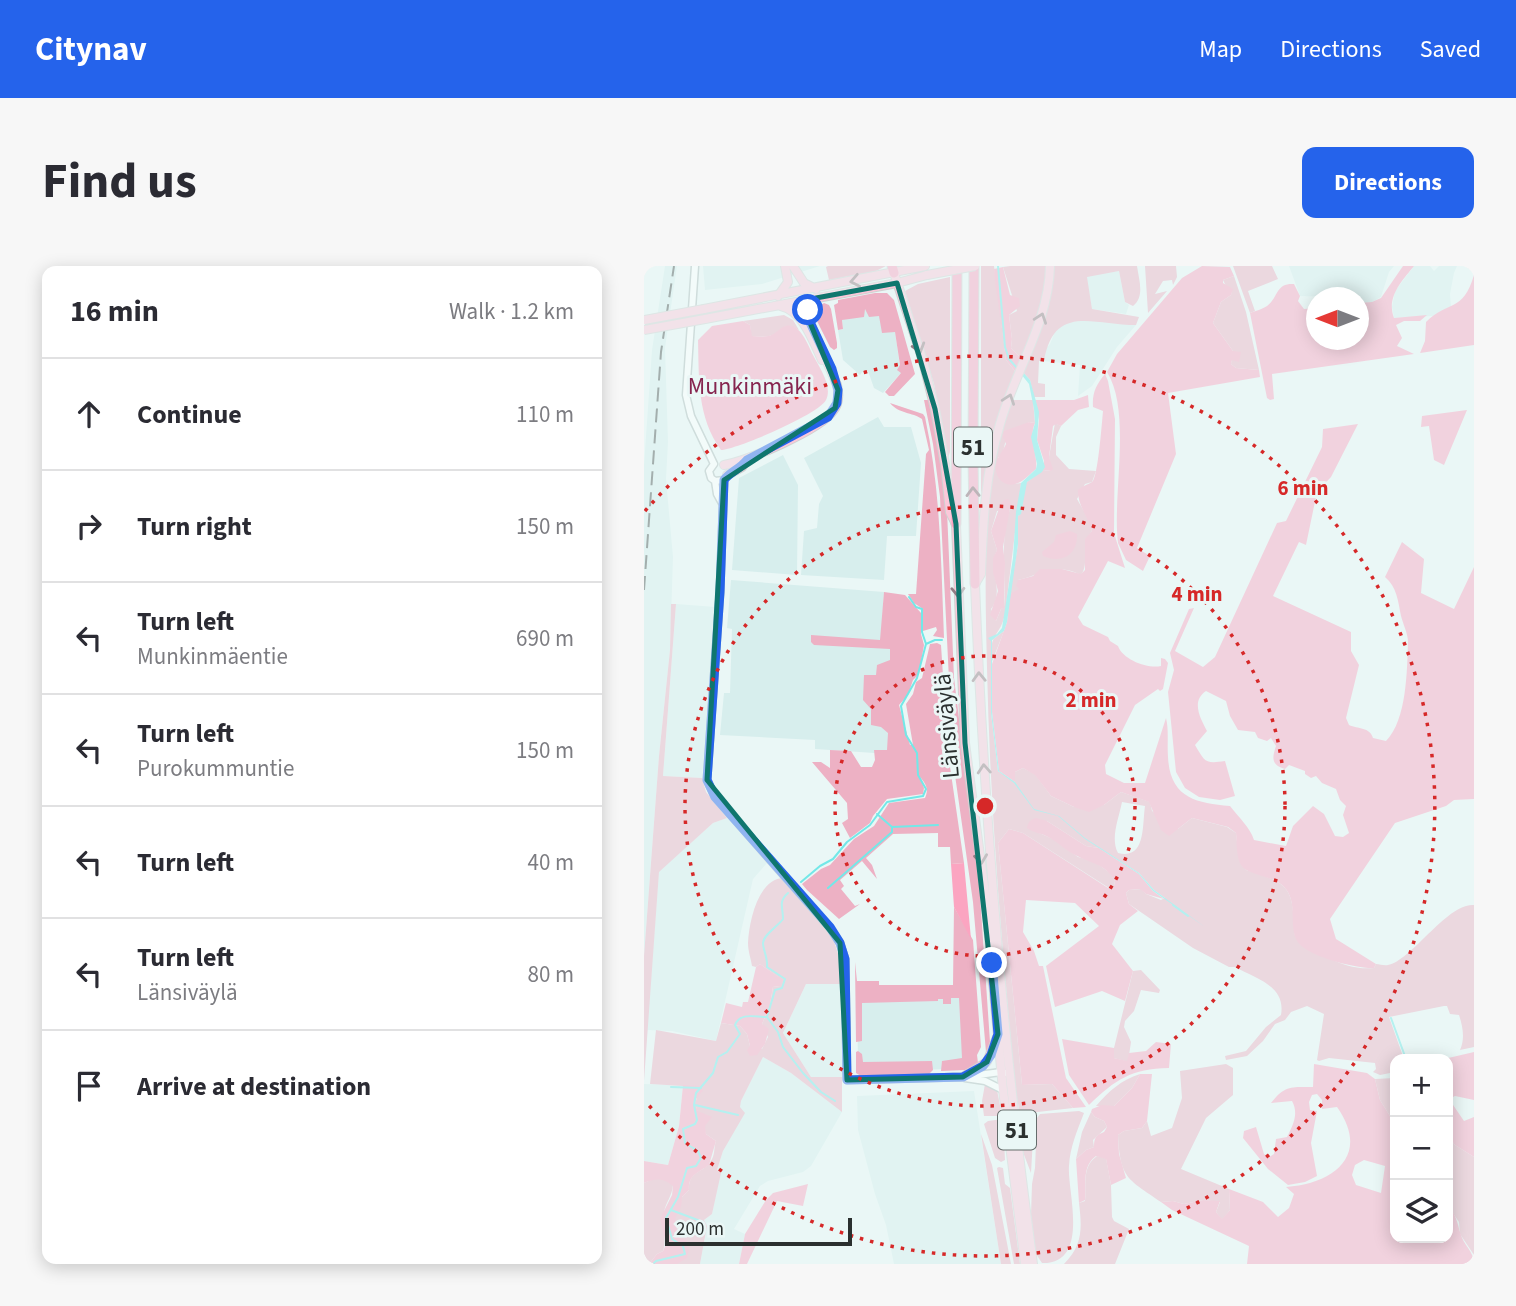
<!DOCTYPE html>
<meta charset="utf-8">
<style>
:root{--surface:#fff;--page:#f7f7f7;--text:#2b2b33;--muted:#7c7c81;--line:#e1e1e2;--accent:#2563eb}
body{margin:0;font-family:"Source Sans 3",sans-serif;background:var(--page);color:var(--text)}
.controls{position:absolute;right:21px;bottom:21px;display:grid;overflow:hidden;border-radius:14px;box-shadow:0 4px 18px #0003}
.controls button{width:63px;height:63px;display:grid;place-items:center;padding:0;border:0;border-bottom:2px solid var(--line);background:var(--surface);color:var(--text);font:35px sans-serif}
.compass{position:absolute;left:662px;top:21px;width:63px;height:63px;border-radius:50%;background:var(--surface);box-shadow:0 4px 18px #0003;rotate:270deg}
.scale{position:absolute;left:21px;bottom:18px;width:187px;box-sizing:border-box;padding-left:7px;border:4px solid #2b302f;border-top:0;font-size:19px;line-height:24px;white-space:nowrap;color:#2b302f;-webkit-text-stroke:5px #eaf7f6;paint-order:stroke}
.stop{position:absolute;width:21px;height:21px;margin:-16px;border:5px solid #2563eb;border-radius:50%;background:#fff}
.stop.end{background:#2563eb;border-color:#fff;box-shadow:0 2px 7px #0008}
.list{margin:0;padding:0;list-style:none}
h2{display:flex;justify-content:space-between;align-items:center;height:91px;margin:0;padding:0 28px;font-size:30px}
h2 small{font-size:23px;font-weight:400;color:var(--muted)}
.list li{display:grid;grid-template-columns:46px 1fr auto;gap:21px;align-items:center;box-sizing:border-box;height:112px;padding:0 28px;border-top:2px solid var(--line)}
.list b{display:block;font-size:26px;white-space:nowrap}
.list p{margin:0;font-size:23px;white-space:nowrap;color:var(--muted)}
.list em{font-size:23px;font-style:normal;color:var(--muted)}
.icon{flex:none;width:38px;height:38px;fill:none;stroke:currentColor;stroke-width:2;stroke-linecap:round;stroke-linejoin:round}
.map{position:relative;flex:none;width:830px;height:998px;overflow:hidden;border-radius:14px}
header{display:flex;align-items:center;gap:42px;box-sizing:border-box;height:98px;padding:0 35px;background:var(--accent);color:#fff}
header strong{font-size:33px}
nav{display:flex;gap:38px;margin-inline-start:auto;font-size:24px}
.intro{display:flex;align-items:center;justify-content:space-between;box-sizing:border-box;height:168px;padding:0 42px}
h1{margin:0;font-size:49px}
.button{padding:18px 32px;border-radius:14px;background:var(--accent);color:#fff;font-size:24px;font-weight:700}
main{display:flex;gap:42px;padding:0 42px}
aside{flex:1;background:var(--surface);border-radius:14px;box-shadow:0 4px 18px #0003}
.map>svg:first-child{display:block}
.built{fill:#d7eeed}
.green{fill:#edb1c4;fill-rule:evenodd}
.forest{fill:#fba5c1;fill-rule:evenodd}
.water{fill:#73e8e8}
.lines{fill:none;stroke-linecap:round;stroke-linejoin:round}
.stream{stroke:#73e8e8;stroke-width:2}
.minor-casing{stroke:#b0bcbc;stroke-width:9}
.major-casing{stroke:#d0d1d1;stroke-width:10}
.highway-casing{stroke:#d0d1d1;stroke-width:11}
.minor{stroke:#fff;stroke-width:6}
.major{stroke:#fcc8d9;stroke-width:8}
.highway{stroke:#faa3c0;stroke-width:9}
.rail{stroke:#4e5554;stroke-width:2;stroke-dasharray:14 7;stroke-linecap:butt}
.major-bridge-casing{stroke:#d0d1d1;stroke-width:10;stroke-linecap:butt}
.major-bridge{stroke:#fcc8d9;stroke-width:8}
.oneway{stroke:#947c84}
.oneway2{stroke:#886470}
.route{stroke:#2563eb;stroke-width:9}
.marked{fill:none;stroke:#0f766e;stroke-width:5;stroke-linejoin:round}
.ring{fill:none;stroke:#d62828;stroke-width:3.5;stroke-dasharray:3.5 7}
.labels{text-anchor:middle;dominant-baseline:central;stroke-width:6;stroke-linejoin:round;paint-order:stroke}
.shield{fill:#eaf7f6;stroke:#646c6b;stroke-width:2}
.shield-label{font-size:23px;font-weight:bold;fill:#2b302f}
.park-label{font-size:24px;fill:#86254f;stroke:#eaf7f6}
.street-label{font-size:24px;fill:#2b302f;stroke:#eaf7f6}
.centre{fill:#d62828;stroke:#eaf7f6;stroke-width:3.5}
.ring-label{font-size:21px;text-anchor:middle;font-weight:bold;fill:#d62828;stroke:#eaf7f6;stroke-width:6;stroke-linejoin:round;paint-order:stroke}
</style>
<header>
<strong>Citynav</strong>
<nav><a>Map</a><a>Directions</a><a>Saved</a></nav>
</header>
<div class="intro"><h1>Find us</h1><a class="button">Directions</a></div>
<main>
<aside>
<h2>16 min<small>Walk · 1.2 km</small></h2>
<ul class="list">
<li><svg class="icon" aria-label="ahead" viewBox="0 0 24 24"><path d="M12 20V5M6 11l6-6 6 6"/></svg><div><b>Continue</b></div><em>110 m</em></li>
<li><svg class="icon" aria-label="right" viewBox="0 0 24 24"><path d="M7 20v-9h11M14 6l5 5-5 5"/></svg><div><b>Turn right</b></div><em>150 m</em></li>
<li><svg class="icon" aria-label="left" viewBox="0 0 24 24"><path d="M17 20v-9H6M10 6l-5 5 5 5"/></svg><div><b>Turn left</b><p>Munkinmäentie</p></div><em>690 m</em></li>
<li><svg class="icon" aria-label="left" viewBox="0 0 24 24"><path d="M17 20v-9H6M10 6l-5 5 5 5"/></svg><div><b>Turn left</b><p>Purokummuntie</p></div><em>150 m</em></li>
<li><svg class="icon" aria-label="left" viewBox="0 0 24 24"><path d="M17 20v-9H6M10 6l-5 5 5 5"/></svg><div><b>Turn left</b></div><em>40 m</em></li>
<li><svg class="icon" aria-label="left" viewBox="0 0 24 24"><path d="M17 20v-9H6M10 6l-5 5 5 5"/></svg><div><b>Turn left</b><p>Länsiväylä</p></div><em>80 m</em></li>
<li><svg class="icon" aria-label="arrive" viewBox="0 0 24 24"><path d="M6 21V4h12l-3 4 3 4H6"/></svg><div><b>Arrive at destination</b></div></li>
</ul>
</aside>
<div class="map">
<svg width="830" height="998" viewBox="0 0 830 998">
<rect width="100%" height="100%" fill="#eaf7f6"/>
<path class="built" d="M21 0H33L21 82 24 176 22 213 29 291 26 384 15 490 0 690V199L8 84Z
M59 0H176L118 18 61 24Z
M645 0H750L745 6 737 31 728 36 715 37V32L656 30Z
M770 0H786L790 5 795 0H813L810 7 806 28 807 42 789 50 750 52 748 41 751 25Z
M475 5 481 36 485 39 482 48 448 43 442 10Z
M220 43 235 50 251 65 257 107 239 127 230 122 224 105 218 106 216 109 199 94 194 64 199 63 198 54Z
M444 54 492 59 473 81 448 120 434 130 436 99 400 95 402 82 406 78 413 61 423 56Z
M234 151 240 161H267L277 197 272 270H243L240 314 157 309 160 265 173 262 175 238 179 230 160 192Z
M139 189 154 219 153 309 88 304 95 212Z
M87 314 240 326 237 374 253 376 245 488 171 483V474L76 469 80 427H86L88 363 83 362Z
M32 338 72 341 58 512 19 510Z
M83 552 123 597 109 613 72 775 28 765 3 764 15 605 69 557Z
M162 718H197L198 811H167L139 767Z
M320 724 324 796 310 803 222 805 214 799 213 726Z
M119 791 147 807 198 846 167 900 159 906 124 915 116 920 90 963 101 968 95 998H56L63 961 60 954 68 948 76 907 73 904 79 885 87 869 97 835Z
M0 818 39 819 35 860 24 899 0 895Z
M330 825 357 998H250L242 959 231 928 214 864 213 830Z"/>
<path class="green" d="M184 0H242L232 5 185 14 182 1Z
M337 0H350L362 94 371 105 351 167 337 229Z
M366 0H402C401 33 390 62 377 92L367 82 368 73 365 49 373 45 359 1Z
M409 0H493C495 14 501 31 489 40L481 36 475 5 443 11 448 43 495 51 492 59C449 59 410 37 400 95H395L394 117 401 118V131H390L386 114 378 105C396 69 408 41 409 0Z
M501 0H532L533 11 529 19 528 14 519 15 511 28 523 25 504 47Z
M589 0H628L634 13 604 25 611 45 606 47Z
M590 10 602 46 615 104 592 102 587 98 589 85 569 57 577 36 587 29 588 23 582 20 579 14Z
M306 11V186L304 192 290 118 261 25 274 18Z
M231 27H243L250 34 271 108 250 130H245L241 126 257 107 253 104 256 99 251 66 238 67 235 50 225 51 221 43 220 51 198 54 199 63 194 64 190 39 194 37V34Z
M180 37 185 39 187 43 193 77V82L190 84 186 81 171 51 172 42Z
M140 49 149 54 155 64C136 54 140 67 125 70 119 71 113 70 107 70L106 59 99 55Z
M280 134H285L298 203 303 244 310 412 335 615 346 776 342 786 329 636 309 495 296 231 289 178Z
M367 134H389L391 157 385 156 362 173 359 186 354 192 370 218 377 217 361 348C356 371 345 367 348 392V374L360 365 347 398V447L354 505 371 516V506L379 502 391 508 407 530 430 541 460 539 477 526 506 536 508 545 534 563 548 552 583 561 592 567 594 584 602 604C649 618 648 623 651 670 674 687 700 705 730 702L732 698C736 698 740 700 744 699 767 695 804 636 830 639V781L816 784C821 773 819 761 815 749L806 748 803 740H800L745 751 760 793H751V806L736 809 729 806 732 803 731 797 685 792 675 795 673 794 680 748 663 740 647 746 641 754 631 758 619 775 603 790 582 794 581 790 602 785 622 761 637 749C642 720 613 713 591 701H585L549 682 485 638 482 627 485 624 497 623 502 628 517 634 521 632 510 624 495 607 455 582 442 580 403 555 384 562 411 574 434 591 450 595 466 607 471 615 470 620 465 622 379 567 365 563 354 577 378 819 408 818 429 842 376 848 372 827C358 686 346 544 343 402 341 312 337 220 367 134ZM366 243C355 276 363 308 360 341L357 343 352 355 347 343C361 325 344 304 353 284L347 265 353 245ZM478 536 501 540C498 560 502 594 474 587 466 572 475 552 478 536Z
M246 137 279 148 281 151C297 224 297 298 300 372L289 370 293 364 292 361 279 365V343L270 337 264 328H272L282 188 285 184 278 153C268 146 255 148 246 137Z
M411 157 417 160 412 171V189L425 203 452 205 448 216 441 218 433 233 445 254 448 265C436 280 446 297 437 309 411 296 399 308 374 314L376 323 373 326 366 328 374 278V250L377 247 381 219 383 216 399 204 407 205 405 191Z
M240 326 261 329 277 347V368L280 379 275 408 269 414 264 429 255 439 266 479H269L262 438 269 428 272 416 278 412 286 378 293 377 297 379 304 487 320 597 307 598 306 581H294V567L249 568 222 592 228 599 233 613 218 595 196 614 200 620 197 623 211 640 216 638 195 653 163 624 158 618 177 603 186 599 210 573 230 560 245 537 281 532C285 523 282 518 276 511L280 522 279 528 243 533 229 550 226 557 206 572 198 557 204 553 203 537 168 496H177L186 502V484L207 485 217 501H228L231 494 230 484H243L244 467 237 461 227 459V443L219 434 220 409H232L233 399 246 394V383L170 379 167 376V369L236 374Z
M27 338H32L19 510 58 512 62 526 83 552 69 557 15 606 0 815V690L15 490 26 384Z
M140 612 188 669 196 694 197 718H162L139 767 167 811H198V846L147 807 119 791 97 835 96 841 101 847 79 885 73 904 77 907 68 948 60 954 63 960 56 998H33L36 972 29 957 30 951 38 931 45 924C44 903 61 908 68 893 71 888 70 880 72 875L62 868 51 838 56 821 6 818 12 764 72 775 77 757 96 760 103 768 106 780 118 783 124 771 118 758 126 739 129 721 136 720 134 711 116 698 112 701 108 700C107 693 104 685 104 677 105 656 114 612 140 612Z
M310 641 329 674 337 781 333 789 334 797 321 804 297 805 298 795 318 792 315 732H307V738H299V733H294V735L218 737V775L212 776 211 696 213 715H235V719H309Z
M497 704 516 724 515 727 497 724 490 745 481 755 480 761 487 776 484 796 470 792V782L489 705Z
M214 785 218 788 219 796 288 795 289 804 285 808 217 810 212 807V786Z
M582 798 589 802V829L562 852 537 903 585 923 586 944 578 954 572 946 576 936 559 934 540 938 529 935 517 936C484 913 476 913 474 869L480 865 498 862 503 855 507 870 528 862 538 832 536 805Z
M496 808 488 822 470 840H452C465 825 477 814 496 808Z
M751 812V858L736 834 731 813Z
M341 818 353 824 358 850H340L338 835Z
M435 845 440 847C433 865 426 881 425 900 423 925 447 998 398 997L392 988 387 949 388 918 391 902 393 852 396 848Z
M447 846 451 851 460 855 463 861 449 874 450 881 442 884 432 893 438 866Z
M376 851H386L390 855 387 907 377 881Z
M359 853 361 894 357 896 351 892 340 858 344 855Z
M337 868 348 899 367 998H357Z
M804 870 811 879 830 891V989L816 968 815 956 804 940Z
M453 890 462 892 467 919 468 951 470 955 485 963 471 998H420C439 979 438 962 435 937L441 935C443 919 437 901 453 890Z
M355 901 359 902 361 918 366 922 376 998H370L353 902Z
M9 913H20L29 919C28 930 22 936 20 946 18 959 23 974 19 985L13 988 5 998H0V917Z"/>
<path class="forest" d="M558 0 586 1 590 10 579 14V17L589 23 587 29 577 36 569 57 589 85 597 86 595 96 588 94 587 98 592 102 615 104 616 111 524 127 532 188 493 282 506 290 499 305 482 294 474 277C468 230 488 146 463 106L473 88 538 12Z
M759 0H770C758 15 742 31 750 52L783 49 776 55H760L752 59 758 72 753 80 770 88 628 108 630 133 626 134 623 132 606 47C611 45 619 43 623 40 635 31 631 17 650 18L656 30 654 35 660 43 672 42 673 74H715V37L728 36 737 32Z
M359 1 366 29 375 32 376 40 365 49 368 73 367 82 377 92 371 105 362 94 351 15 350 3Z
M830 9V79L776 87 781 75 782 56C804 34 819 47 830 9Z
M99 55 106 59 108 70C113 70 119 71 124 70 133 69 138 57 147 60 158 62 164 79 169 89 175 101 189 120 182 134 175 148 94 183 77 184 53 151 55 113 54 74L68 60Z
M461 108 464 115 471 153 470 267 481 302 464 295 434 351 439 359 464 371 466 375 474 380C479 394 504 403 517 400V392L521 393 524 397 519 423 516 425 514 423 491 439 461 499 462 508 480 517H501L522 452C525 464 523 478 524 491 526 532 552 537 586 540 595 552 606 561 610 574L642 580 649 560 669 540 680 548 691 570 699 571 705 567 699 549 702 540 696 534 692 523 678 517 672 510 667 512 661 508V505L645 499 641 503C627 499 628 492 632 480L627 472 623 475 614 472 611 466 594 464 586 450 582 435 562 425C547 435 556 452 563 465L551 479C561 496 561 498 581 495L591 530 576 534 555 531 541 522 532 506 524 426 530 404 526 387 545 343 550 342 531 385 559 401 571 391 633 257 642 255 678 181 679 163 714 158 687 211 673 226 662 279 655 276 629 330 707 366V385L715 399 702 452 705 459C714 463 726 461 729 472L742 475C763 454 763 404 764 376 764 368 759 358 757 350 754 335 753 321 741 311L758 276 780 293 777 327 810 343 830 301V533L810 534 802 540 751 557 686 653 692 673 732 698 730 702C713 703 659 690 652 673 645 656 654 636 640 621 629 609 604 610 597 599 592 591 593 577 592 567L584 561 548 552 525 570 517 564 505 536 477 526 460 539 445 546 430 541 407 530 391 509 379 502 371 506V516L355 505 348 446V398L363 356 366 328 375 323 372 320 374 314 389 310 396 303H418L437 308 441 304V273L448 265C444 251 433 238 434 224 438 220 443 219 448 216 454 212 458 155 459 145L449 141C448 127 452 119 461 108Z
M444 129 445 141 434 144 417 160 412 158 409 160 405 191 409 203 407 205 399 204 400 195 393 174 395 154 391 134H430Z
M823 144 800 199 790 194 785 160 777 161 778 150Z
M385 156 391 157C384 174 394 186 392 203 387 207 380 215 374 217 361 223 350 212 352 199 353 191 359 185 362 178L359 171 360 165Z
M364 233 367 237 359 281 361 297 360 342 357 343 352 355 346 349 354 325 349 306V292L353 284 347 265 357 237 360 234Z
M426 265 433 268C434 289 418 298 399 290L398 286 410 276 412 269Z
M392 552 403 555 442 580 455 582 495 608 509 625 520 633 502 628 496 623 485 624 482 627 485 638 494 645 476 659 468 678 489 705 481 735 458 725 411 741 402 700 455 660 431 637 382 634 379 666 390 685 395 700H399L422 812 442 841 429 842 408 818 378 819 354 577 365 563 379 567 464 622 470 620 471 615C460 597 448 598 431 589 421 584 414 576 404 571 397 567 390 567 383 562 384 556 386 554 392 552Z
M320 597 327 673 310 641 307 598Z
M116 698 139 714 136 720 129 721 126 739 118 758 125 763 121 778 113 789 106 790 103 784 106 780 103 768 96 760 77 757 82 737 98 741 99 736H104L112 701Z
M418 773 470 782V792L483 795 485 787 502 785 512 776 527 778 525 802C487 803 472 813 445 839L425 809Z
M830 786V834L811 830 805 833 820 855 830 851V891L811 879 804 870V793H800Z
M670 798 723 807 731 813 736 834 751 858V972H804V940C812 949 813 955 816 966 819 979 830 985 830 998H603L605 980 528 944 517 936 529 935 540 938 559 934 576 935 572 946 578 953 586 944 585 923 619 936 634 951 645 942 650 928 642 921C690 918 727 889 693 841L678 843V834L673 828 668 829 665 836 666 844 673 845 667 877 673 910 661 916 644 919 624 903 599 872 600 865 612 861 620 888 625 891 630 888 632 873 643 871C649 859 655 848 648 835L627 837C641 819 647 821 669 821ZM720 894 741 900 737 927 712 919 708 909 711 899Z
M496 808H508L503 855 498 862 480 865 474 869 475 888 482 912 467 919 462 893 452 890C437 901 443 919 441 934L435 937 432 893 442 884 450 881C450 872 452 869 460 866L463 861 460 855 451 851 447 846 448 843 458 839 470 840 488 822Z
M39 819 56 820 59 825C51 832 50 837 54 845L68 851 61 860 62 868 72 875 65 899C54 907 44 909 45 924L38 931C38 953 24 945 36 972L42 974 45 983 43 992 33 998H5L13 988 19 985 22 978 16 953 28 929 29 920C19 912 12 912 0 917V895L24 899 35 860Z
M164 918 159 940 133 935 103 998H95L101 968 122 934 129 927Z"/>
<path class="water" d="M378 105 386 114 395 146 393 174 401 201 398 206 383 216 377 248 374 250V278L363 356 360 365 348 374V446L355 505 371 516 390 543 415 550 441 572 495 607 510 624 561 661 509 625 495 608 441 573 414 550 390 544 370 517 354 505 347 447V375L344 372 353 368 358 362 369 292 372 246 377 217 392 203 393 198 387 171 391 157 390 143 385 118 377 108Z"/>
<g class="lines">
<path class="stream" d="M354 0 361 81 365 93 374 103
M265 331 272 341 278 343V366L282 378
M233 548 248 561 294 559
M157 616 176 600 189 593 203 576 226 559 243 536 279 530 282 523 274 509 273 487 262 469 257 440 273 412 282 378 291 374H298
M184 622 248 566V561
M529 639 544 650
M123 751 134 766 139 781 159 807 177 826 191 835
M747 752 762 793
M27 821 57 822
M51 839 94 849
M27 944 59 956
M9 998 12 995 41 988 39 980 28 973 22 952 34 931 43 902 52 900 57 892 54 885 41 877 39 863 51 858 53 854 50 839 52 827 69 807 74 791 83 786 96 768 91 759C96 746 111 751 123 751L131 724 138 722 141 713 123 701C124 692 119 684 119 677 119 669 134 660 139 653 139 641 134 636 144 627"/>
<g class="minor-casing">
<path id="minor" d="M51 0 42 129 47 150 70 198
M70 198 65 205 67 212 71 215 80 214
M80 214 76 326 63 514 71 531 185 661 196 677 201 693 203 814 319 811 357 806 361 807
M71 215 73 228 78 237
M321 812 341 815 359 824"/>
</g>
<g class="major-casing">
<path id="major" d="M149 0 160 17 172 23
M250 7 279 95 291 143 301 198 306 246 312 258 321 477 341 627 359 824 381 998
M134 30 144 16 141 0
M137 40C159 45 169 75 178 94
M60 43 281 0
M61 53 253 17 283 9
M80 199C103 195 176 164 189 145 195 138 195 128 193 119L164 52 165 39 172 32
M83 209 98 201 103 194
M319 811 343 796 353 771
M389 998C358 773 340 546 331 318L337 308C339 257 341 208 356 158 371 105 405 56 406 0"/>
</g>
<g class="highway-casing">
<path id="highway" d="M248 0 250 7
M330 0 329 191 331 318
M312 258 313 0"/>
</g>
<use href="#minor" class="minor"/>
<use href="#major" class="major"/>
<use href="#highway" class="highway"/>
<path class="rail" d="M0 324 17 86 30 0"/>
<g class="major-bridge-casing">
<path id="major-bridge" d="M283 9 331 0
M0 54 60 43
M0 64 61 53"/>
</g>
<use href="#major-bridge" class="major-bridge"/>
</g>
<defs><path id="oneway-chevron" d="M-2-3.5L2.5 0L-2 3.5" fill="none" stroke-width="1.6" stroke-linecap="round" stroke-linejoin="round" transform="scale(1.75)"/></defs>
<g class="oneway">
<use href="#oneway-chevron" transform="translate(211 15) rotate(169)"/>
<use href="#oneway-chevron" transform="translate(397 52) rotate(-71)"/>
<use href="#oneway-chevron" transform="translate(275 82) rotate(73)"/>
<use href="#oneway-chevron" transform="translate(365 133) rotate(-71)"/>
<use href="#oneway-chevron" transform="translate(314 326) rotate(88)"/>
<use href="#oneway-chevron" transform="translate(335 411) rotate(-92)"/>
<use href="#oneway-chevron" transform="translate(340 503) rotate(-94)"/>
<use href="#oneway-chevron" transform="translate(337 593) rotate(83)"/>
</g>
<use class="oneway2" href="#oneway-chevron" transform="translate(329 226) rotate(-91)"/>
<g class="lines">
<path class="route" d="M164 44V52L188 103 194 124 193 137 184 151 103 194C96 203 86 206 80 214L76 326 63 514 71 531 186 661 196 677 201 693 203 814 319 811 339 800 347 789 354 768 348 697"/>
</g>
<path d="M0 0H830V998H0ZM253 17 291 143 312 258 321 477 354 768 343 796 319 811 203 814 196 677 63 514 80 214 191 142 194 124 164 52 165 39 172 32Z" fill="#eaf7f6" fill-opacity=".55" fill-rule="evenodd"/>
<path class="marked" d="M253 17 291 143 312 258 321 477 354 768 343 796 319 811 203 814 196 677 63 514 80 214 191 142 194 124 164 52 165 39 172 32Z"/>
<g class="ring">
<circle cx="341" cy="540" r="150"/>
<circle cx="341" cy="540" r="300"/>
<path d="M1 245A450 450 0 1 1 1 835"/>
</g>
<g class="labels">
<g class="shield">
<rect x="310" y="161.5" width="38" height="39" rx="5"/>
<rect x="354" y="844.5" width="38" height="39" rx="5"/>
</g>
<g class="shield-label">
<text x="329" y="181">51</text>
<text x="373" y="864">51</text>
</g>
<g class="park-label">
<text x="106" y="120">Munkinmäki</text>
</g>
<g class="street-label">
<text transform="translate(303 460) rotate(-95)">Länsiväylä</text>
</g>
</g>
<circle cx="341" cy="540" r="10" class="centre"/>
<g class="ring-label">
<text x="659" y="229">6 min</text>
<text x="553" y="335">4 min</text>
<text x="447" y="441">2 min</text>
</g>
</svg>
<div class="controls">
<button>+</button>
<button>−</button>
<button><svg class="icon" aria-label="layers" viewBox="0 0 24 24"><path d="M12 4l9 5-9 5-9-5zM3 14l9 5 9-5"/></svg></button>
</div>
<svg class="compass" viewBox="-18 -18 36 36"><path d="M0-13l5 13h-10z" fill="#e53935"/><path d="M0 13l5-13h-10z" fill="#7c7c81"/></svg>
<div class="scale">200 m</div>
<div class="stop" style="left:164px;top:44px"></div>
<div class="stop end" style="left:348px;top:697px"></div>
</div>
</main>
